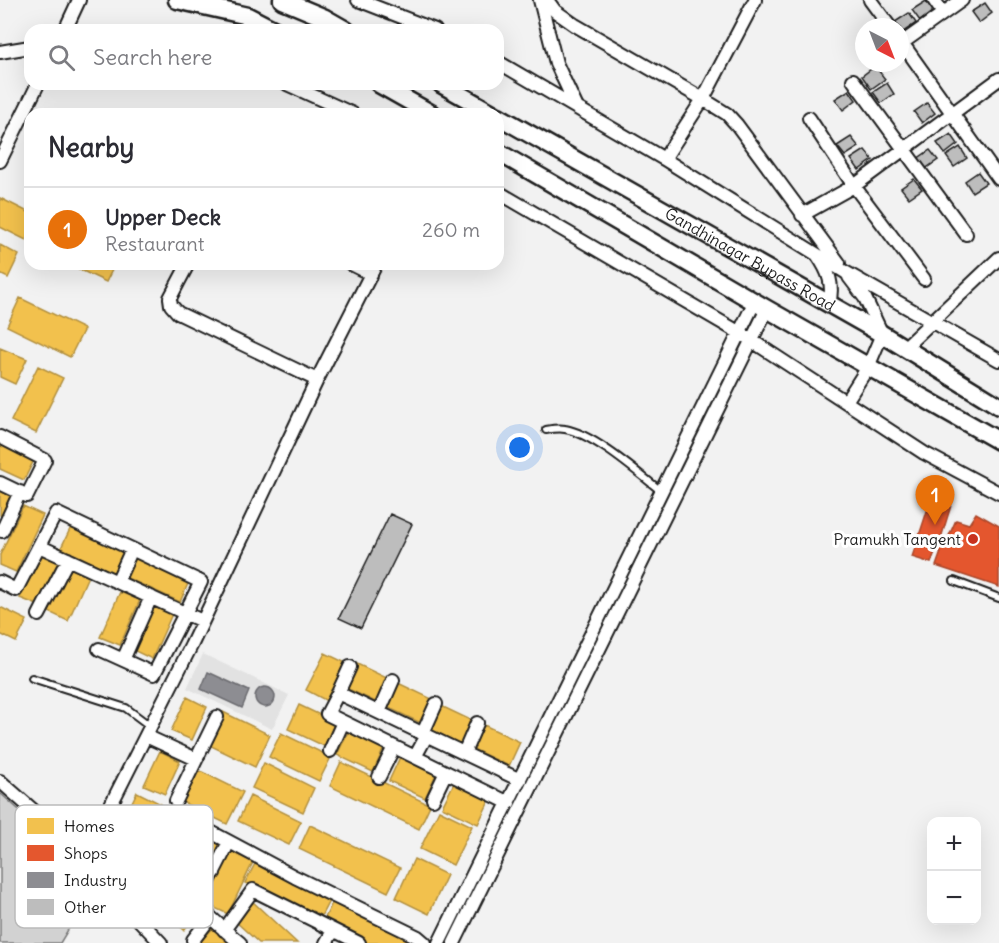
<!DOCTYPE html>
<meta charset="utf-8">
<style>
:root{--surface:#fff;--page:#f7f7f7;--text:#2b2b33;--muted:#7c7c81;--line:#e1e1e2;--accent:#1a73e8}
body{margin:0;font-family:Delius,sans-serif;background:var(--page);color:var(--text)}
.controls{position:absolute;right:18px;bottom:18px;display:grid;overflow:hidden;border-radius:12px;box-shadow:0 6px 24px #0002}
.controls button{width:54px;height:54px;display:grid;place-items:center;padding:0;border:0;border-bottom:2px solid var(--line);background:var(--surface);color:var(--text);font:30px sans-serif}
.compass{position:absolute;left:855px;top:18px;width:54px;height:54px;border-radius:50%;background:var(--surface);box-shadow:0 6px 24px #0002;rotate:138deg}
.you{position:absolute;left:520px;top:448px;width:21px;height:21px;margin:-15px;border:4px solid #fff;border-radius:50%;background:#1a73e8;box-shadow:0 0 0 9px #1a73e833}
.badge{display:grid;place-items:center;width:39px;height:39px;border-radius:50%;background:var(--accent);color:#fff;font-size:20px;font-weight:700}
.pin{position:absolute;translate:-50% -50px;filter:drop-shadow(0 2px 3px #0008)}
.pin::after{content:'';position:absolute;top:32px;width:21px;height:18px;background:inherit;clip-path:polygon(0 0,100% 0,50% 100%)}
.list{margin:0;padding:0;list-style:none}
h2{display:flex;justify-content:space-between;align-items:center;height:78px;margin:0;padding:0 24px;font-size:26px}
h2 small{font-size:20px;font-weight:400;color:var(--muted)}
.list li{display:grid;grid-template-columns:39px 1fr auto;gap:18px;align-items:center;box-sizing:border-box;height:84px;padding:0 24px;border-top:2px solid var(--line)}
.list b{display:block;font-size:22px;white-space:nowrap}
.list p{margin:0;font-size:20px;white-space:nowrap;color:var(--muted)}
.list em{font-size:20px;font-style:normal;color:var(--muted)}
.icon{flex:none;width:33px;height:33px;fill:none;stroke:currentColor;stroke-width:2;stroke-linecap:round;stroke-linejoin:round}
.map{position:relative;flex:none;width:999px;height:943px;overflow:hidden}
.search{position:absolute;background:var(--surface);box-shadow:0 6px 24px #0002;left:24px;top:24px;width:480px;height:66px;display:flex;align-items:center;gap:15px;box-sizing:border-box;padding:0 21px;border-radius:18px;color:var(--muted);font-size:22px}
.panel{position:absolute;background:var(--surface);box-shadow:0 6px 24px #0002;left:24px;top:108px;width:480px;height:162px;border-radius:18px}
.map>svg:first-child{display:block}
.built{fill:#e2e2e2}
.green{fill:#d2d2d2;stroke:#777;stroke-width:1.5}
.homes{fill:#f2c14e;stroke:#b2903f;stroke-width:1.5}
.shops{fill:#e4572e;stroke:#a84529;stroke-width:1.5}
.industry{fill:#8d8d92;stroke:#6b6b6f;stroke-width:1.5}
.building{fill:#bdbdbd;stroke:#1c1c1c;stroke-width:1.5}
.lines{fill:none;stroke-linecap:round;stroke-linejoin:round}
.service-casing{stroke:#1c1c1c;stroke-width:10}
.minor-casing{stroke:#1c1c1c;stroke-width:16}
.secondary-casing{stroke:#1c1c1c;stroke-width:21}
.service{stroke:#fff;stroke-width:6}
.minor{stroke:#fff;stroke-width:12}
.secondary{stroke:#fff;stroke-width:16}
.poi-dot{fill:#c8321e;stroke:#fff;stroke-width:2}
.labels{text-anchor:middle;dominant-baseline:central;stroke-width:6;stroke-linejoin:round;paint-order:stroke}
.street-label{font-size:16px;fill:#1c1c1c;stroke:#fff}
.poi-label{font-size:16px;fill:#1c1c1c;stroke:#fff;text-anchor:end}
.key{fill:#fff;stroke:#bbb;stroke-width:1.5}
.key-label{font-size:16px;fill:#1c1c1c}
</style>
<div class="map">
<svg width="999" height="943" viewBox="0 0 999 943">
<rect width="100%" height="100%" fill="#f2f2f2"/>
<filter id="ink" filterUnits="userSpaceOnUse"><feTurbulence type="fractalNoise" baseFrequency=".0167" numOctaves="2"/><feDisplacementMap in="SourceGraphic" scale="12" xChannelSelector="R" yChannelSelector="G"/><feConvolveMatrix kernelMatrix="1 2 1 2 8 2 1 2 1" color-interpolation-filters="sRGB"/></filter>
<g filter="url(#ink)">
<path class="built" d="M203 654 289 695 272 729 187 688Z"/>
<path class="green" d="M0 793 81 865 94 887 60 943H0Z"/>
<path class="homes" d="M0 198 30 213V231L26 240 0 227Z
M0 245 19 255 8 278 0 274Z
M68 264H115L106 282Z
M20 298 84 329 70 357 7 326Z
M0 348 27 359 15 384 0 377Z
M38 366 63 378 36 433 11 421Z
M0 441 35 458 24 480 0 469Z
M0 487 12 493 1 516 0 515Z
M23 506 43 515 16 572 0 565V555Z
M72 525 126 550 115 573 61 548Z
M40 553 60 561 40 606 20 598Z
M136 554 190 579 180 602 125 577Z
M68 567 88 576 68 621 49 612Z
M120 592 140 600 120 645 100 637Z
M153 606 172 614 152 659 133 650Z
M0 607 27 620 16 642 0 634Z
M325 653 346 663 327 701 306 690Z
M355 663 391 680 380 704 344 687Z
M398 683 434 700 423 724 387 707Z
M187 697 207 707 192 740 171 731Z
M299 705 335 722 324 746 288 729Z
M439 705 475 722 464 746 428 729Z
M223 712 270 735 255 767 207 744Z
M484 725 520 742 509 766 473 749Z
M348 732 384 748 373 772 337 755Z
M281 733 331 757 319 781 269 757Z
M160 751 180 761 165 794 144 785Z
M400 757 436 774 425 798 389 781Z
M341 762 430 805 419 829 330 786Z
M264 763 314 788 303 812 252 788Z
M196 769 243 792 227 824 180 801Z
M454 783 490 799 478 824 442 807Z
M137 792 161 804 135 856 111 845Z
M250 796 301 821 289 845 238 821Z
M439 810 472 826 453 865 420 849Z
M172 819 223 844 211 868 160 843Z
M310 825 400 868 388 892 299 849Z
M229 851 253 862 228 914 204 903Z
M414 859 447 875 429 914 396 898Z
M257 860 331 897 319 920 245 883Z
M157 875 199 912 184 930 142 892Z
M334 899 409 936 405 943H365L323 922Z
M252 901 297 943H259L234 920Z
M214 927 232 943H199Z"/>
<path class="shops" d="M938 489 953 499 941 538 947 540 956 520 969 524 976 513 999 526V587L936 566 941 552 936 549 931 563 912 557 933 493 936 495Z"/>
<path class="industry" d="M208 672 249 691 242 708 201 689Z
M255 697a10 10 0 1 1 20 0a10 10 0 1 1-20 0Z"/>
<path class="building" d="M926 1 933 11 920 21 912 10Z
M985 3 992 13 979 23 971 12Z
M909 13 916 23 903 32 895 22Z
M875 66 885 79 871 89 862 76Z
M887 83 894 94 881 103 873 92Z
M849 90 856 100 843 110 835 99Z
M927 103 935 113 922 123 914 112Z
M951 134 958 144 945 154 937 143Z
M851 137 859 147 845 156 837 146Z
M960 147 967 158 954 167 946 156Z
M865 150 873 160 859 170 851 159Z
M930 150 938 160 925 169 917 159Z
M978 172 986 183 972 192 965 181Z
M914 179 922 189 909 198 901 188Z
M390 514 412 524 361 628 339 618Z"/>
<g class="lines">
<g class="service-casing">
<path id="service" d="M546 430C552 429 560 428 565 429 594 434 638 473 661 491
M954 581 999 598
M32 678 126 708 150 726"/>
</g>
<g class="minor-casing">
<path id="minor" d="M358 0 435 30
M540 0 556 63 577 108
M547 0 555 11 575 25 703 99 727 114 737 125 839 263
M870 0 890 27
M934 0 943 13
M65 30 79 0
M900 40 999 179
M902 43 962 0
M0 52 30 47
M498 62 664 159 845 272 999 360
M853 80 966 234
M287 84 353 114
M809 118 854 186 924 279
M664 159 703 99 755 0
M0 161 38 84
M498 192 740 333 924 453 999 493
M802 215 854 186 999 79
M818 256C829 272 834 285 829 304
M188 264 170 298 171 305 178 313 317 380
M351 264 371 274
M904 348 999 258
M847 400 868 367 882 334 865 298 849 277
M0 437 45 460 27 496 0 483
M2 531 20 492
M39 546 202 621
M0 582 16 590 56 513 201 582 154 674 99 649
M117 582 132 549
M39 615 68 559
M123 660 151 597
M338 693 350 667
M379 712 393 680
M423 733 436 704
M146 736 196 759
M330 751 343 722
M464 753 477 723
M415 757 427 735
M379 777 394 747
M0 781 85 856 99 878 161 943
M433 799 446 772
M176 801 217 717
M509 803 327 714 338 693 520 780
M154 841 214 873
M85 856 191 646 317 380 376 264
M114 870 117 864 140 875
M197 905 229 842
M130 911 145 878 140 875 145 858
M224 930 253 890 359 943
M193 940 210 918
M240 943C207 916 178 885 145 858L166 820 172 815 181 816 295 877 418 937 425 943
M326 943 333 931
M439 943 755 301
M454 943 767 309"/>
</g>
<g class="secondary-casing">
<g id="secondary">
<path d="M177 0 248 16 275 30"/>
<path d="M282 0 325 18 346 30"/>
<path d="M379 84 432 114"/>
<path d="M441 84 494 114"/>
<path id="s1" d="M498 116 882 334 999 406"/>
<path d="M498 152 767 309 999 441"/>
</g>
</g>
<use href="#service" class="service"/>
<use href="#minor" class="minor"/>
<use href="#secondary" class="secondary"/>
</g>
</g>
<circle class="poi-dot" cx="973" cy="539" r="6"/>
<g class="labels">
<g class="street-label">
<text stroke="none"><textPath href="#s1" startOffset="290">Gandhinagar Bypass Road</textPath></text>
</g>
<g class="poi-label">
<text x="961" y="539">Pramukh Tangent</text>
</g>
</g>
<rect x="15" y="805" width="198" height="123" rx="9" class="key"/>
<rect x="27" y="818" width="27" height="16" fill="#f2c14e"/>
<rect x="27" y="845" width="27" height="16" fill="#e4572e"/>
<rect x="27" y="872" width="27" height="16" fill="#8d8d92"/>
<rect x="27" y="899" width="27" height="16" fill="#bdbdbd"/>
<g class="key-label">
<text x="64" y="832">Homes</text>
<text x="64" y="859">Shops</text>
<text x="64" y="886">Industry</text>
<text x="64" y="913">Other</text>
</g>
</svg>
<div class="controls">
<button>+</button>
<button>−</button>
</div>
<svg class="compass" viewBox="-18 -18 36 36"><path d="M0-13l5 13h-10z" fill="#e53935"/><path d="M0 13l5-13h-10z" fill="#7c7c81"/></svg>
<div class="you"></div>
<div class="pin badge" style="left:935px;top:525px;background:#e8710a">1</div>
<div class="search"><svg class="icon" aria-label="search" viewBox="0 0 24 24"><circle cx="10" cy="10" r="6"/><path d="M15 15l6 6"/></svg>Search here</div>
<section class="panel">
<h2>Nearby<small></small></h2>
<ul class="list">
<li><span class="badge" style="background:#e8710a">1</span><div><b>Upper Deck</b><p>Restaurant</p></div><em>260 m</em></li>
</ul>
</section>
</div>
